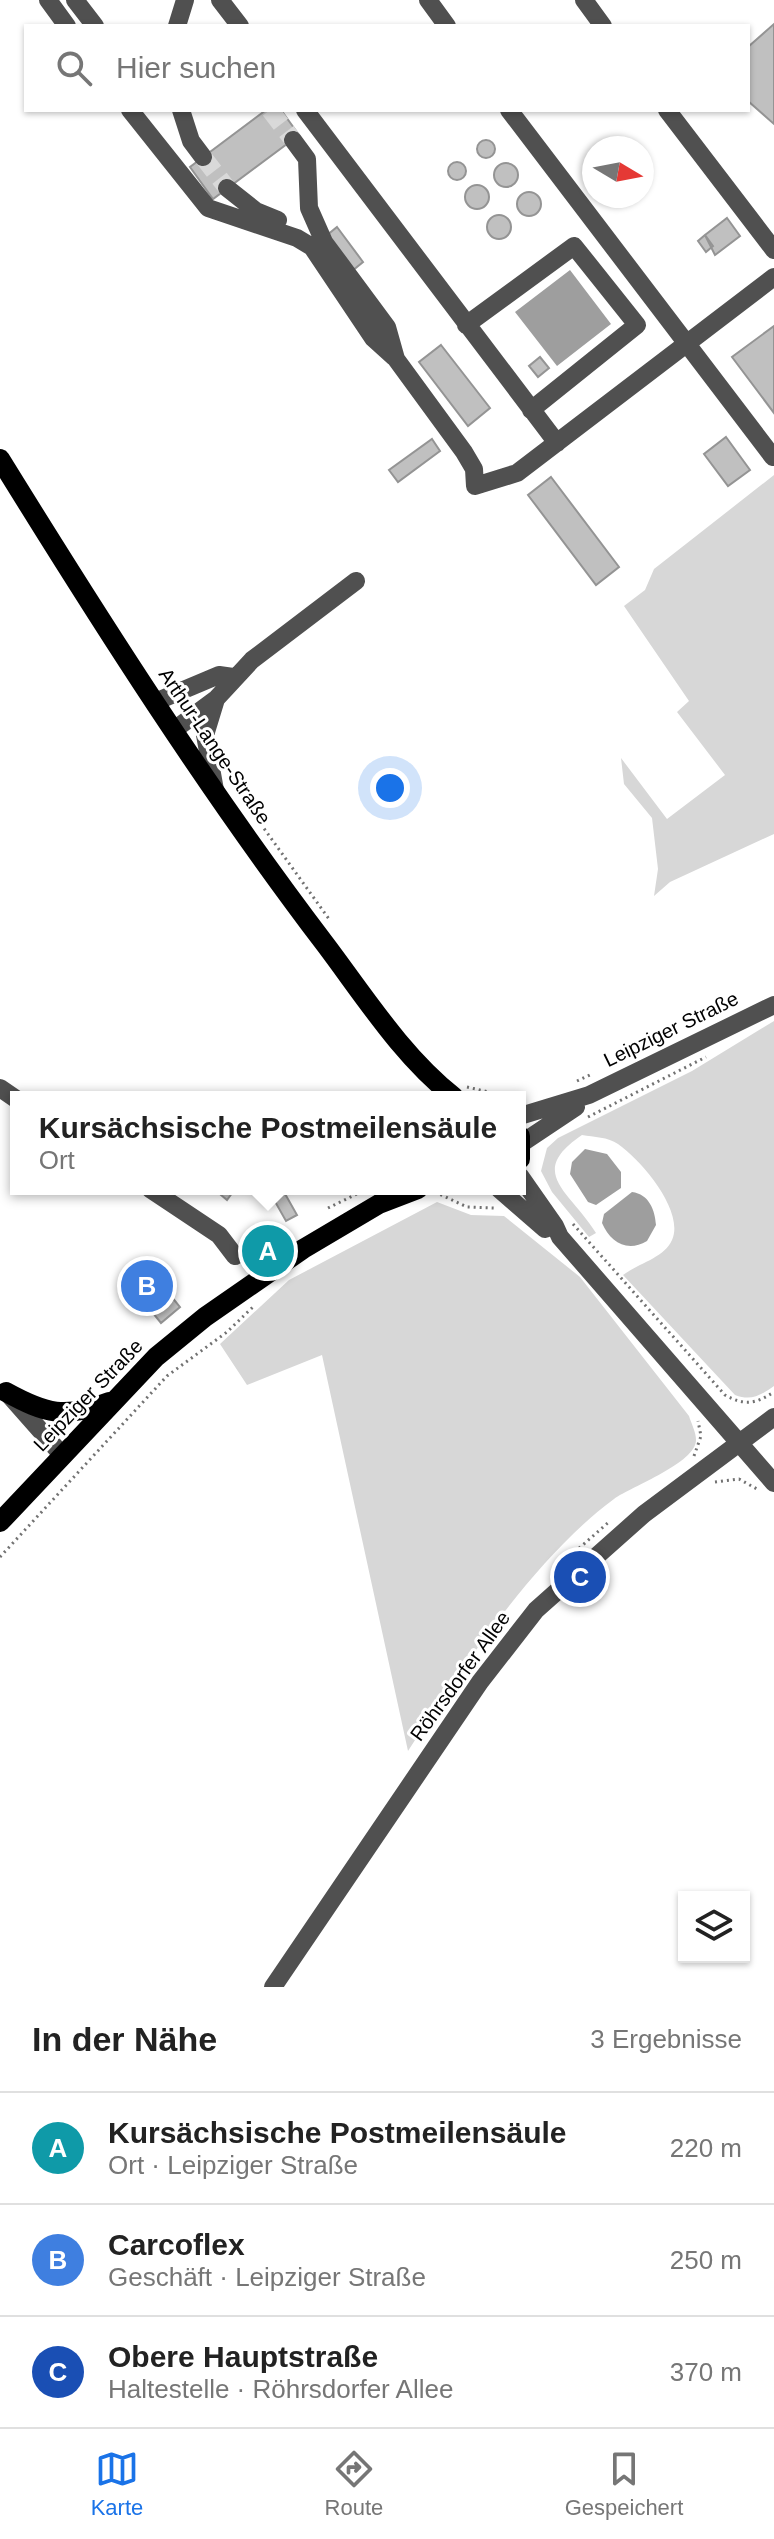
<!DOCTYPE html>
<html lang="de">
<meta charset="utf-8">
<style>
:root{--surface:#fff;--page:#f2f2f2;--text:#222;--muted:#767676;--line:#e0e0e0;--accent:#1a73e8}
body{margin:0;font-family:Helvetica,sans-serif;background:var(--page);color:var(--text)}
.controls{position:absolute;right:24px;bottom:24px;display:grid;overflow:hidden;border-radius:0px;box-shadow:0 2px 6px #0004}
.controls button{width:72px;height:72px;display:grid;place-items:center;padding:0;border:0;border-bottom:2px solid var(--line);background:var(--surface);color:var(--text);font:40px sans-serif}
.compass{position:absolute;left:582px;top:136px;width:72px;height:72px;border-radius:50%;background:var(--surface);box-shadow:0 2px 6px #0004;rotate:100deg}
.you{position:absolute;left:390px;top:788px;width:28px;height:28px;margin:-20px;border:6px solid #fff;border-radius:50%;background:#1a73e8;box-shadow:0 0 0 12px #1a73e833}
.badge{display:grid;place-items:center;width:52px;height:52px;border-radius:50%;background:var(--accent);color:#fff;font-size:26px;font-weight:700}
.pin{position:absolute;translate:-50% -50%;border:4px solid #fff;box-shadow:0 2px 8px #0006}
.popup{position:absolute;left:10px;top:1091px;width:516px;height:104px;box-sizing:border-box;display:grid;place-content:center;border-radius:0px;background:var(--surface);filter:drop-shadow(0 2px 6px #0005);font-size:26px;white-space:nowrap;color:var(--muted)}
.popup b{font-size:30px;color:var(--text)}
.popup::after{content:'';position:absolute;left:50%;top:100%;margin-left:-16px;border:16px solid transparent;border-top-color:var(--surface)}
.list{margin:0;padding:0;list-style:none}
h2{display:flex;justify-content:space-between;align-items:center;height:104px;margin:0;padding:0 32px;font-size:34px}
h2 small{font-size:26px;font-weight:400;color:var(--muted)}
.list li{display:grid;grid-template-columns:52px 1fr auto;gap:24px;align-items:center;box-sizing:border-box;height:112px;padding:0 32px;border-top:2px solid var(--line)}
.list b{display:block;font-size:30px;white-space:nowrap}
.list p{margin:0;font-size:26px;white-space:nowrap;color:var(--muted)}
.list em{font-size:26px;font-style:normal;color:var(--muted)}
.icon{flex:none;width:44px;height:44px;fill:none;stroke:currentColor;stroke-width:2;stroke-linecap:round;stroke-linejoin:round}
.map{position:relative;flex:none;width:774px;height:1987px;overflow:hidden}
.search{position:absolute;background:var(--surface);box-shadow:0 2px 6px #0004;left:24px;right:24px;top:24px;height:88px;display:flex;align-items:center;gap:20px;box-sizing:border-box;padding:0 28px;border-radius:0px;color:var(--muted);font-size:30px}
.sheet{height:440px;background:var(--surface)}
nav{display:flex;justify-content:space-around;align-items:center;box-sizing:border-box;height:112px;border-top:2px solid var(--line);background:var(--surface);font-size:22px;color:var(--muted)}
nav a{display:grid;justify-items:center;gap:4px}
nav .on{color:var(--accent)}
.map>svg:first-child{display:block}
.green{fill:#d7d7d7}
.water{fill:#9e9e9e}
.building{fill:#c0c0c0;stroke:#949494;stroke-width:2}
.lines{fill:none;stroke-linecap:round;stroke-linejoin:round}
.minor-tunnel{stroke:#d9d9d9;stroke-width:18;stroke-dasharray:18 9;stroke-linecap:butt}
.path{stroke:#727272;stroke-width:3;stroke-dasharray:2 4;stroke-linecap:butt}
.minor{stroke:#505050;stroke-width:18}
.major{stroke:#000;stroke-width:20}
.labels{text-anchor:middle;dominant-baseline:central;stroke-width:6;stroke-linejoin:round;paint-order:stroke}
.street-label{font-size:20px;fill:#000;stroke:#fff}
</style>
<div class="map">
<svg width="774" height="1987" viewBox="0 0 774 1987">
<rect width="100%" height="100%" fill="#fff"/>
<path class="green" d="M774 475V834L670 882 654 896 658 869 652 818 624 784 621 758 667 819 725 775 677 712 689 701 624 606 645 590 654 569Z
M774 1021V1386C760 1396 751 1401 735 1395L623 1275C639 1263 664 1258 672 1240 685 1211 641 1160 618 1144 608 1137 594 1137 582 1135 526 1173 570 1191 596 1233L589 1237 552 1192 541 1171 547 1148 558 1138 692 1071Z
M437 1202 471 1215 504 1216 580 1277 689 1416C691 1423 696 1432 696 1440 696 1463 632 1486 614 1499 534 1558 462 1668 408 1751L322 1355 247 1385 220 1344 289 1280Z"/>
<path class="water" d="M570 270 611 324 557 366 515 312Z
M585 1149 607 1154 621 1172V1188L596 1205 588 1202 570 1174 572 1162Z
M632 1192C649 1194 655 1210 656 1225L647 1241C627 1253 610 1242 602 1223L604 1214Z"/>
<path class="building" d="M774 24V124L748 101V47Z
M266 110H281L299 135 213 199 190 167Z
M477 149a9 9 0 1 1 18 0a9 9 0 1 1-18 0Z
M448 171a9 9 0 1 1 18 0a9 9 0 1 1-18 0Z
M494 175a12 12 0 1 1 24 0a12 12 0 1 1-24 0Z
M465 197a12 12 0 1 1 24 0a12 12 0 1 1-24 0Z
M517 204a12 12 0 1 1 24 0a12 12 0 1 1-24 0Z
M487 227a12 12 0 1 1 24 0a12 12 0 1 1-24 0Z
M727 218 740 236 715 255 705 235Z
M337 227 363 262 352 271 326 236Z
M705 235 713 246 706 252 698 241Z
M774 326V413L732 357Z
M441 345 490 408 468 426 419 362Z
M540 357 549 368 538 377 529 366Z
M726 437 750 470 728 486 704 454Z
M432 439 440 451 398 482 389 470Z
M551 477 619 567 596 585 528 495Z
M214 1189H235L227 1200Z
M284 1192 297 1215 286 1221 273 1198Z
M151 1271 162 1285 144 1301 132 1287Z
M167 1291 180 1307 161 1323 148 1307Z"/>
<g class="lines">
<path class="minor-tunnel" d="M270 110 293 140
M203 157 227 188"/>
<path class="path" d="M229 773 245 802 329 919
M577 1081 592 1074
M467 1087 510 1097
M588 1117 706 1057
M435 1192 467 1207 495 1208
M328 1208 367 1189
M573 1224 725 1395C745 1406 755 1404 774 1392
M272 1240 275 1244
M694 1456 701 1436 698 1421
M715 1482 739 1479 757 1489
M0 1557 167 1376 227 1332 255 1305
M552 1572 610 1521"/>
<path class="minor" d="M48 0 67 26
M75 0 95 26
M220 0 240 26
M428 0 447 26
M584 0 603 26
M177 26 185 0
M130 110 208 208 297 238 312 247 373 338 394 357
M181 110 191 141 203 157
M305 110 557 443
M509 110 773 457
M667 110 774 250
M293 140 307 159 309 208 324 242 387 327 396 359 464 452 474 469 475 486 517 473 774 277
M227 188 256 211 278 220
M466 325 574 246 637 325 531 410
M155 702 219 675 233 677
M174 730 216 699 252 660 356 581
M215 790 205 735 216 699
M0 1088 16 1099
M520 1116 589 1095 774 1005
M522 1143 576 1107
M520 1176 555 1226 560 1237 774 1483
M150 1189 219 1235 235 1256
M499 1189 545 1229
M10 1396 63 1456
M273 1987 480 1682 536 1610 644 1514 774 1417"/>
<path class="major" d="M0 459C102 624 207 789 325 944 365 997 402 1056 454 1097
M520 1136V1159
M6 1392C46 1414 65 1419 109 1402
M0 1522 156 1357 205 1317 303 1249 379 1204 418 1189"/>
</g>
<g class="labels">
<g class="street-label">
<text transform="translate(215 746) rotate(56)">Arthur-Lange-Straße</text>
<text transform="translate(671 1029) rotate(-26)">Leipziger Straße</text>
<text transform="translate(88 1395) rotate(-46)">Leipziger Straße</text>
<text transform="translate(460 1676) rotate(-54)">Röhrsdorfer Allee</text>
</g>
</g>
</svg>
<div class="controls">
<button><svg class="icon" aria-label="layers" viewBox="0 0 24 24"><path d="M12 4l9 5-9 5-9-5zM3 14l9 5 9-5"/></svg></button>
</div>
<svg class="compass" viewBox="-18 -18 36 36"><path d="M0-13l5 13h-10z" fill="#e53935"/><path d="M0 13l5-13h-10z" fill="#767676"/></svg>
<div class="you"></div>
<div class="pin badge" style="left:268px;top:1251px;background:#0f9aa8">A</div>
<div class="popup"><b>Kursächsische Postmeilensäule</b>Ort</div>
<div class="pin badge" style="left:147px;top:1286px;background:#3f7fe0">B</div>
<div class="pin badge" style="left:580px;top:1577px;background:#1a4fb4">C</div>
<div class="search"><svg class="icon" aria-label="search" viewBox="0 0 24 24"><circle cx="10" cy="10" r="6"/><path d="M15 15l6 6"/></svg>Hier suchen</div>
</div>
<section class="sheet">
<h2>In der Nähe<small>3 Ergebnisse</small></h2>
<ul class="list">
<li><span class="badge" style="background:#0f9aa8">A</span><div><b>Kursächsische Postmeilensäule</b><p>Ort · Leipziger Straße</p></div><em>220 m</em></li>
<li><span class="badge" style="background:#3f7fe0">B</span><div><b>Carcoflex</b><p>Geschäft · Leipziger Straße</p></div><em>250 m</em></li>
<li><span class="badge" style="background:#1a4fb4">C</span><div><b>Obere Hauptstraße</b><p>Haltestelle · Röhrsdorfer Allee</p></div><em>370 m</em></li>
</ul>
</section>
<nav>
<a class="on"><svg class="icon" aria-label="map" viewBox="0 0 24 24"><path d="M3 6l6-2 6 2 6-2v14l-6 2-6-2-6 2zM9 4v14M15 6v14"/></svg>Karte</a>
<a><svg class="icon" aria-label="directions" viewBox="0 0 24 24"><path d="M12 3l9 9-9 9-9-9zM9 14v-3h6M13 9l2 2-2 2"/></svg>Route</a>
<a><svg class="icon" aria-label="saved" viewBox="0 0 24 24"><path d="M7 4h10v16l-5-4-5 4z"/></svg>Gespeichert</a>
</nav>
